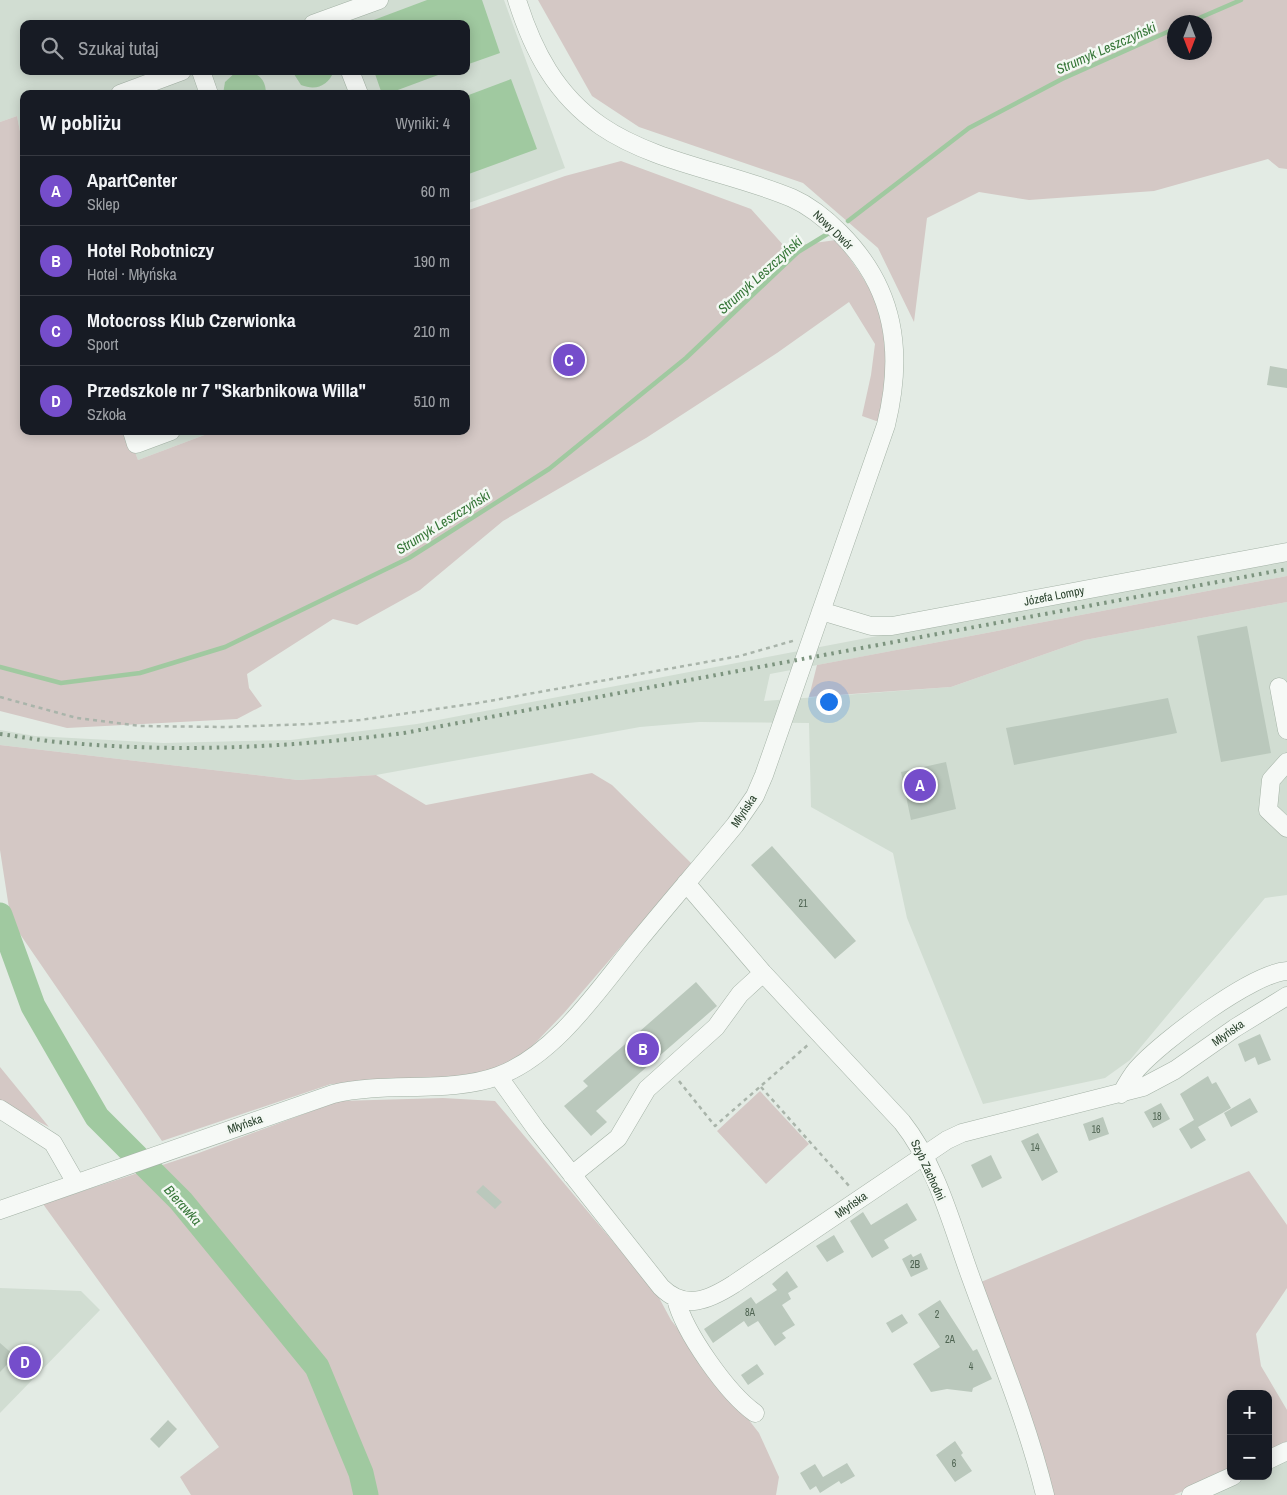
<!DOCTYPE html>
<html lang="pl">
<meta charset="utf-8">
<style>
:root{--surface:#171b24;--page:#242831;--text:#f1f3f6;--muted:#9ea1a6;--line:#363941;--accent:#754dcb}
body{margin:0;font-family:"Archivo Narrow",sans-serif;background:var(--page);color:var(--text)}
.controls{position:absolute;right:15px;bottom:15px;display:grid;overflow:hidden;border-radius:10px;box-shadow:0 2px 12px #0003}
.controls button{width:45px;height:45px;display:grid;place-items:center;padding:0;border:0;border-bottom:1px solid var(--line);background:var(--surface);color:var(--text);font:25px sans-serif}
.compass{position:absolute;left:1167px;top:15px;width:45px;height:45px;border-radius:50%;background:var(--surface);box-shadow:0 2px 12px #0003;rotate:180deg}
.you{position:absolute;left:828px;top:701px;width:18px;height:18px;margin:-12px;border:4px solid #fff;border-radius:50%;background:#1a73e8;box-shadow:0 0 0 8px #1a73e833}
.badge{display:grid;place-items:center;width:32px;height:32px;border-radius:50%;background:var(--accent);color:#fff;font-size:16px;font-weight:700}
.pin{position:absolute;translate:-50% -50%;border:2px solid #fff;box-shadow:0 1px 5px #0006}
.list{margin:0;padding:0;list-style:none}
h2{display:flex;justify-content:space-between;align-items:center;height:65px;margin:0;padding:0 20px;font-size:21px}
h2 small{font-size:16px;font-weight:400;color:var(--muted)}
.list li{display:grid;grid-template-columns:32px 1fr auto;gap:15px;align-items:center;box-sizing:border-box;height:70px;padding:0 20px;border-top:1px solid var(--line)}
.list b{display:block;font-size:19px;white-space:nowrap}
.list p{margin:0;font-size:16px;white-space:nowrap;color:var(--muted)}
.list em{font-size:16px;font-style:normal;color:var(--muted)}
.icon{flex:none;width:28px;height:28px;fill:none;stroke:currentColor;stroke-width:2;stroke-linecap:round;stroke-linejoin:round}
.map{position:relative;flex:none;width:1287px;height:1495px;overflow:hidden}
.search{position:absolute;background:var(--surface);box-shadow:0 2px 12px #0003;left:20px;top:20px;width:450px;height:55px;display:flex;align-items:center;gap:12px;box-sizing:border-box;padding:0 18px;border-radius:10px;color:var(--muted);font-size:19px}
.panel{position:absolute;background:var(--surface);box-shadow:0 2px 12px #0003;left:20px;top:90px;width:450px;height:345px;border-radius:10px}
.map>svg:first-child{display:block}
.built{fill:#d1ddd2;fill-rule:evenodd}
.green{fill:#d4c8c5;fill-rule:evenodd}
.water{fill:#a0c9a0}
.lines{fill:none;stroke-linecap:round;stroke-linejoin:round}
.stream{stroke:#a0c9a0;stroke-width:4.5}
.river{stroke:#a0c9a0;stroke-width:25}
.building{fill:#bac8bc}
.minor-casing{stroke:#a4b2a6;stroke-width:19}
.path{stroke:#a9b4aa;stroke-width:2.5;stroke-dasharray:4 4;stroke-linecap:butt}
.minor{stroke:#f6f9f6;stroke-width:18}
.rail{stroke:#7d947f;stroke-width:4;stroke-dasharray:2.5 5;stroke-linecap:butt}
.labels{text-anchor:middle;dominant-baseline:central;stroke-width:5;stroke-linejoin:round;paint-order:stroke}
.number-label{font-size:10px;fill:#4f6452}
.street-label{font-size:12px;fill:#2b432e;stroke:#f3f8f3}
.water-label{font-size:14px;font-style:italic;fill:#367638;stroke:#f3f8f3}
</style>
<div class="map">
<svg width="1287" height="1495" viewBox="0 0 1287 1495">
<rect width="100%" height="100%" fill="#e3ebe4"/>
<path class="built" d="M0 0H504L565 168 466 204V94H24V152L17 116 0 122ZM24 24H466V71H24Z
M127 431H215L138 460Z
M1287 561V576L770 674 764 701 951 687 1085 640 1287 602V895L1265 898 1130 1060 1105 1078 983 1104 907 918 893 853 811 807 809 723 699 722 640 727 376 775 298 780 0 745V730L35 736 164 743 291 740 417 724 951 622Z
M0 1288 81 1291 100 1310 0 1413Z
M1287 1457V1495H1200L1243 1476H1268V1465Z"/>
<path class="green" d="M538 0H1287V169L1279 168 1268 159 1154 191 1029 200 979 192 927 218 914 322 878 248 803 183 639 127 592 96ZM1174 22H1204V52H1174Z
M17 116 24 152V431H127L138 460 215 431H466V211L565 176 621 161 751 209 785 247 836 240C870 285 893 318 889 377 888 392 882 408 879 422L862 416 871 375 875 344 849 302 777 353 646 438 503 521 420 590 357 625 333 619 247 674 249 688 262 706 237 719 67 728 0 711V122Z
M1287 576V602L1085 640 951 687 809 697 817 665Z
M0 745 298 780 376 775 426 805 592 773 612 785 692 864 564 1013 519 1060 495 1071 439 1081 331 1084 162 1141 11 921 0 850Z
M0 1067 49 1127 0 1102Z
M760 1091 809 1144 766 1184 717 1131Z
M443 1098 495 1101 657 1294 671 1320 759 1433 779 1477 776 1495H191L180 1477 219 1447 43 1204 196 1154 339 1101Z
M1249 1171 1287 1225V1288L1256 1334 1261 1366 1287 1410V1441L1268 1451V1394H1231V1470L1174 1495H1054L981 1282Z"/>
<path class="water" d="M427 0H482L500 53 466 65V24H363Z
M237 71C254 71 266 75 266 94H223L225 82Z
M292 71H334C328 86 316 91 301 85Z
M374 71H449L387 94H382Z
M511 79 537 149 466 175V96Z"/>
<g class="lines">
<path class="stream" d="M1190 22 1241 0
M848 221 969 128 1062 79 1174 29
M0 667 61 683 140 673 225 647 409 558 549 469 686 358 798 252 829 233"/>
<path class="river" d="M0 915 33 1006 97 1117 181 1201 317 1367 361 1473 366 1495"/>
</g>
<path class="building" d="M1270 366 1287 369V388L1267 385Z
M1247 626 1271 753 1221 762 1197 636Z
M1168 698 1177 733 1014 765 1006 728Z
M946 762 956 809 911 820 901 772Z
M772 846 856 941 835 959 751 865Z
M696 982 717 1006 596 1111 607 1122 591 1136 564 1106 588 1086 583 1081Z
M1260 1034 1271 1060 1258 1065 1255 1057 1245 1062 1238 1044Z
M1208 1076 1212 1084 1216 1082 1231 1108 1198 1127 1206 1140 1191 1149 1179 1129 1194 1120 1180 1094Z
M1250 1098 1258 1112 1231 1127 1224 1113Z
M1161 1103 1170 1119 1153 1128 1144 1112Z
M1103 1117 1109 1134 1089 1141 1083 1124Z
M1038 1133 1058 1172 1042 1181 1021 1141Z
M991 1155 1002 1178 982 1188 971 1165Z
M483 1185 502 1202 495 1209 476 1192Z
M907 1203 917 1220 884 1240 889 1248 872 1258 850 1221 863 1212 871 1225Z
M834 1235 844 1252 827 1262 816 1246Z
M921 1253 928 1269 911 1277 902 1259 911 1254 913 1257Z
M787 1271 798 1287 788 1293 791 1299 782 1305 795 1325 782 1333 786 1338 775 1346 758 1321 748 1327 744 1321 713 1343 704 1329 751 1297 756 1304 777 1290 772 1284Z
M940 1300 973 1351 977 1349 992 1379 973 1388 972 1392 947 1389 931 1392 913 1364 940 1347 918 1314Z
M902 1314 908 1323 892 1333 886 1323Z
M0 1343 15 1356 0 1372Z
M757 1364 764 1374 748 1385 741 1375Z
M168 1420 177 1429 159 1448 150 1439Z
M955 1441 963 1453 961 1455 972 1471 955 1482 936 1455Z
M847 1463 855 1476 841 1484 839 1481 820 1493 816 1486 810 1490 800 1473 815 1464 823 1477Z"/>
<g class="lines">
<g class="minor-casing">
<path id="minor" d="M313 24 379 0
M201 71 209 94
M350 71 359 94
M120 94 182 71
M132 431 136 444 171 431
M821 611 871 626H892L1287 552
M1279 687 1287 730
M1287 762 1271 780 1268 810 1287 828
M686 883 763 973 902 1122C937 1166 952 1226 971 1278 997 1350 1027 1421 1045 1495
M498 1076 536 1129 661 1287C685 1311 709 1300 734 1284L947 1140 962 1133 1143 1087 1175 1070 1235 1028 1287 996
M1121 1094C1126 1085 1131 1076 1137 1069 1162 1041 1252 973 1287 971
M0 1109 53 1143 76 1183
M572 1175 618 1138 647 1089 716 1027 740 994 763 973
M0 1210 333 1094C386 1081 449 1094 498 1076 556 1055 600 987 638 941 670 902 703 864 735 825L755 796 764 775 886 425C904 352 895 288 840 233 826 219 810 206 792 198 731 172 655 163 601 126 556 95 533 51 517 0
M676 1299C684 1332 727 1393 755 1413
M1268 1460 1287 1451
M1191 1495 1233 1476"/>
</g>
<path class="path" d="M0 697 77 718 140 726 226 727 311 724 360 720 478 703 740 656 796 640
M679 1081 715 1126 809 1044
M761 1087 850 1187"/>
<use href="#minor" class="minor"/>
<path class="rail" d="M0 734C24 737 48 742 71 743 182 753 294 747 404 733L1287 569"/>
</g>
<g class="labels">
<g class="number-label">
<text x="803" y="903">21</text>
<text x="1157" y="1116">18</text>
<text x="1096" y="1129">16</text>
<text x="1035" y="1147">14</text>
<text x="915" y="1264">2B</text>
<text x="750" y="1312">8A</text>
<text x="937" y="1314">2</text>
<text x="950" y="1339">2A</text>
<text x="971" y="1366">4</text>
<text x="954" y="1463">6</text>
</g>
<g class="street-label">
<text transform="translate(833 230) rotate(44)">Nowy Dwór</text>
<text transform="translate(1054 596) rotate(-11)">Józefa Lompy</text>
<text transform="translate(744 811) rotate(-56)">Młyńska</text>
<text transform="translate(1228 1033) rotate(-35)">Młyńska</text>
<text transform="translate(245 1124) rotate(-19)">Młyńska</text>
<text transform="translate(928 1170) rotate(65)">Szyb Zachodni</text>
<text transform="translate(851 1205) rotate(-35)">Młyńska</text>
</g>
<g class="water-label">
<text transform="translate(1106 48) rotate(-24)">Strumyk Leszczyński</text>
<text transform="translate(760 275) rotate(-42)">Strumyk Leszczyński</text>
<text transform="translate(443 522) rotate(-32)">Strumyk Leszczyński</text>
<text transform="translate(183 1205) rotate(48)">Bierawka</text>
</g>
</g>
</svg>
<div class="controls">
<button>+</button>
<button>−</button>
</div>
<svg class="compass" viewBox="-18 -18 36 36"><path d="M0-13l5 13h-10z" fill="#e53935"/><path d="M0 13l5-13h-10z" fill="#9ea1a6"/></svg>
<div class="you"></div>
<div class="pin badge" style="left:920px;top:785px">A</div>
<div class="pin badge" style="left:643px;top:1049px">B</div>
<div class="pin badge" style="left:569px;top:360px">C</div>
<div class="pin badge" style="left:25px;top:1362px">D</div>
<div class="search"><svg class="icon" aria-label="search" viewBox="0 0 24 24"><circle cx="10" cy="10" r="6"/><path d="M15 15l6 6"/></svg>Szukaj tutaj</div>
<section class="panel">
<h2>W pobliżu<small>Wyniki: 4</small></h2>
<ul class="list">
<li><span class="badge">A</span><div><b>ApartCenter</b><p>Sklep</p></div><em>60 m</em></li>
<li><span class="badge">B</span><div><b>Hotel Robotniczy</b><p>Hotel · Młyńska</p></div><em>190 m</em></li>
<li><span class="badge">C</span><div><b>Motocross Klub Czerwionka</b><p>Sport</p></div><em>210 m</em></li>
<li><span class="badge">D</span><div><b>Przedszkole nr 7 &quot;Skarbnikowa Willa&quot;</b><p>Szkoła</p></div><em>510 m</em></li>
</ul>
</section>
</div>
